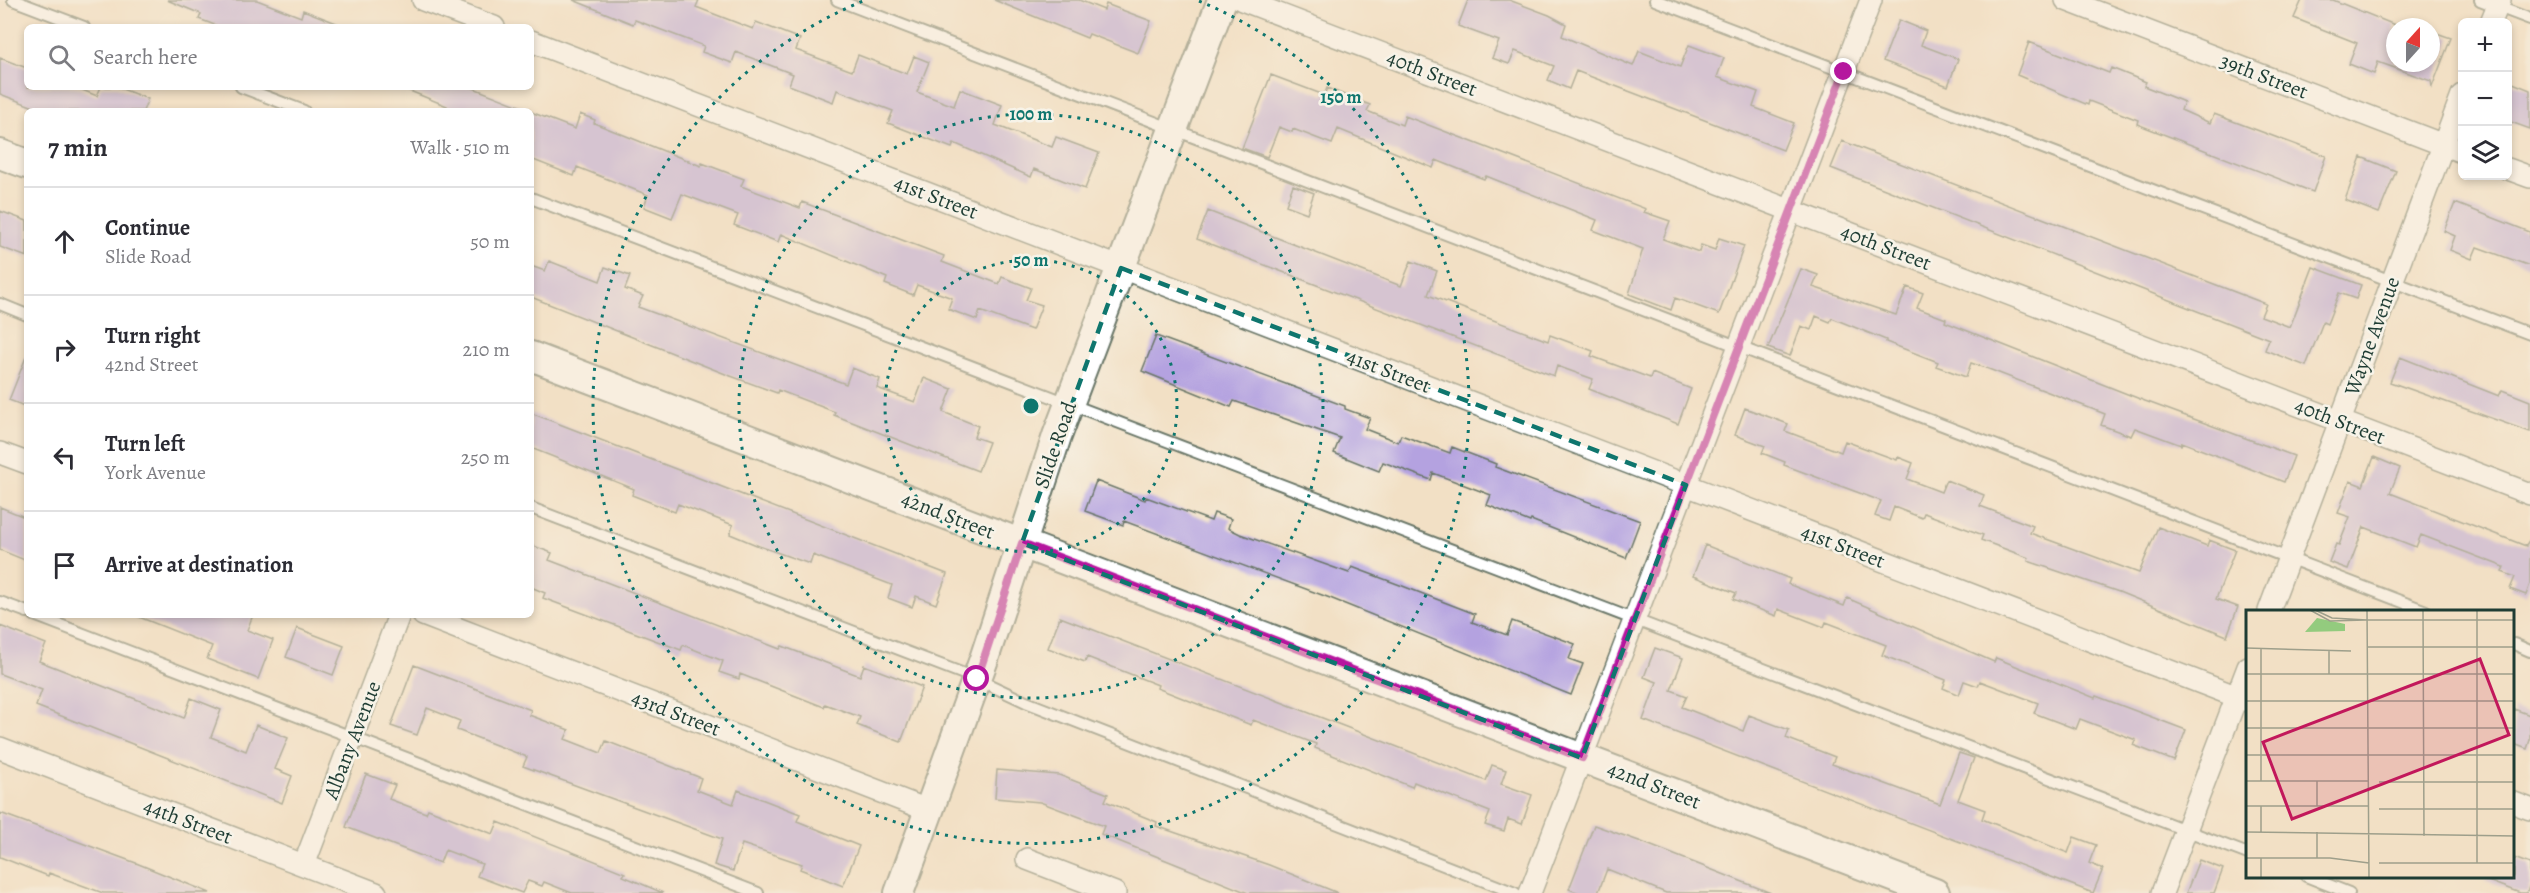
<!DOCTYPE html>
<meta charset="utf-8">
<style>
:root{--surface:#fff;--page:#f7f7f7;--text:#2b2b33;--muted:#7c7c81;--line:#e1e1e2}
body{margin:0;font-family:Alegreya,serif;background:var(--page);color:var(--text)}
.controls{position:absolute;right:18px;top:18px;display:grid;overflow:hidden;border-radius:9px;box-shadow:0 3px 9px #0003}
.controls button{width:54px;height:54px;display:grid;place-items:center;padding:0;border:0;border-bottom:2px solid var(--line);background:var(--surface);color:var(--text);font:30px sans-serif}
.compass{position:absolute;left:2386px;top:18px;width:54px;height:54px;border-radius:50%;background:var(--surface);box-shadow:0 3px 9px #0003;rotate:21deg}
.stop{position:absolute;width:18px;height:18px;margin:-14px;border:4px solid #b5179e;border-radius:50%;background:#fff}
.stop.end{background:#b5179e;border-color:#fff;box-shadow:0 2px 6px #0008}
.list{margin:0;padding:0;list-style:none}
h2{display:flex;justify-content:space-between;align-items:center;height:78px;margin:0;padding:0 24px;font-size:26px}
h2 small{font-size:20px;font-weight:400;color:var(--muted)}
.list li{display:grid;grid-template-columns:39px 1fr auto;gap:18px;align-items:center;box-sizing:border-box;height:108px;padding:0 24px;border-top:2px solid var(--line)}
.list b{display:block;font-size:22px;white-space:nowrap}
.list p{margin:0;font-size:20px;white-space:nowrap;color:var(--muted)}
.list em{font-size:20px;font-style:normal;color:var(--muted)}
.icon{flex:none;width:33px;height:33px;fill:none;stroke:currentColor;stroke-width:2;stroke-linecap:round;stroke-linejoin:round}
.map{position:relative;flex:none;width:2530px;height:893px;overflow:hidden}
.search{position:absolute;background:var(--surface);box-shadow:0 3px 9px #0003;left:24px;top:24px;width:510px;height:66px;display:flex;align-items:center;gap:15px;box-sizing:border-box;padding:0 21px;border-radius:9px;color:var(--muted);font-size:22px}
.panel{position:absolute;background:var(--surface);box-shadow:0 3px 9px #0003;left:24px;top:108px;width:510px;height:510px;border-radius:9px}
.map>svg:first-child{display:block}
.building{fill:#b4a2e0}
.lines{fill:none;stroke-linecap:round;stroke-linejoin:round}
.lane-casing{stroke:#697667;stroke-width:14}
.street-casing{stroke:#697667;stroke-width:24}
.secondary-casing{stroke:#697667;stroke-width:32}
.lane{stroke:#fff;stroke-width:10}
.street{stroke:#fff;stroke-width:21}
.secondary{stroke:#fff;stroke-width:28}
.route{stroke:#b5179e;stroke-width:8}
.marked{fill:none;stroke:#0f766e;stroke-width:4.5;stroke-dasharray:12 8;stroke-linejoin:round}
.ring{fill:none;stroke:#0f766e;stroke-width:3;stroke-dasharray:3 6}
.labels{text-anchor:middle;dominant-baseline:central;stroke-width:5;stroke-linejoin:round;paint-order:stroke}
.street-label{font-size:21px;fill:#1f3d34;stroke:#f7f3e8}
.inset-road{fill:none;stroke:#9e9f8b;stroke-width:1.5}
.view{fill:#c2185b;fill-opacity:0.15;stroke:#c2185b;stroke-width:3}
.inset-edge{fill:none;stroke:#1f3d34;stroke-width:3}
.centre{fill:#0f766e;stroke:#f7f3e8;stroke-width:3}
.ring-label{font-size:18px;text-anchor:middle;font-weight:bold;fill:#0f766e;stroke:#f7f3e8;stroke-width:5;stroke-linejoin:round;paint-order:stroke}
</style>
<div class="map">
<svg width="2530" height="893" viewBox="0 0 2530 893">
<rect width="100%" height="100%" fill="#f7f3e8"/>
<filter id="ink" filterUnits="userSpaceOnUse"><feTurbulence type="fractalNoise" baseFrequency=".0167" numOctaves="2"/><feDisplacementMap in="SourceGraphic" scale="12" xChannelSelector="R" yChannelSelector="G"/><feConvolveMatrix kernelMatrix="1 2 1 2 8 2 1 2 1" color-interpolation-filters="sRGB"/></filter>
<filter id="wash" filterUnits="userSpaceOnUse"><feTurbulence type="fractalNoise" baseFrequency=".008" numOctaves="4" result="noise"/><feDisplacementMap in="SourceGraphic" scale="24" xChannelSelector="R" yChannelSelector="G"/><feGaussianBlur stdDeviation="1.35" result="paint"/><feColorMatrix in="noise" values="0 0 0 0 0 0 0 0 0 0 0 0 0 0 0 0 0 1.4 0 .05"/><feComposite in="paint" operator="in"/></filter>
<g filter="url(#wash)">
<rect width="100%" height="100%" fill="#f2e0c5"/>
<g id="blocks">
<path class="building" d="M167 0H257L301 17 303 10 344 26 220 27 199 19 201 14Z
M573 0H699L696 7 753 29 756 22 800 39 796 50 852 71 858 55 907 74 914 56 929 62 917 92 954 106 960 89 1002 105 995 125 1052 147 1056 137 1099 153 1085 189 1034 169 1031 177 954 143 952 148 888 123 893 111 837 90 833 102 789 85 793 74 736 52 732 63 702 52 704 46 635 20 633 24Z
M994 0H1079L1104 10 1106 4 1151 21 1138 53 1089 34 1087 38Z
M1468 0H1509L1549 15 1566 24 1562 36 1633 66 1639 51 1680 67 1689 45 1724 58 1717 77 1758 92 1753 107 1794 123 1783 150 1576 71 1569 89 1548 80 1554 66 1515 51 1509 64 1492 58 1499 41 1458 26Z
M2302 0H2333L2395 25 2393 63H2431V31L2451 38 2432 87 2431 81 2378 62 2374 74 2349 64 2357 43 2294 18Z
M1899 20 1926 31 1921 45 1958 59 1948 86 1883 61Z
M2029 42 2109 73 2111 68 2146 82 2144 86 2184 102 2181 110 2210 123 2214 114 2326 156 2313 192 2137 124 2138 120 2089 101 2088 105 2017 75Z
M0 58 27 68V87H75L97 96 101 87H117L148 99 143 111H44L0 94Z
M1271 75 1324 95 1327 88 1370 105 1367 111 1402 125 1405 116 1646 209 1644 212 1670 221 1663 239 1699 252 1701 245 1715 250 1719 238 1744 246 1719 314 1675 298 1671 310 1629 294 1643 249 1593 230 1597 220 1486 176 1484 179 1436 160 1433 168 1338 129 1332 144 1293 129 1292 132 1279 127 1267 157 1242 148Z
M2508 81 2530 90V129L2508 121Z
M400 87H471L530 110 445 111 447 106Z
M531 112 575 129 580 114 595 120 594 123 701 166 702 163 744 179 741 186 800 208 802 202 944 256 942 262 999 284 1002 277 1031 288 1026 300 1042 305 1032 330 980 311 977 320 948 309 952 298 917 285 913 295 885 284 887 278 781 234 778 242 734 225 738 215 682 194 672 218 644 207 648 195 577 167 574 176 531 159Z
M1842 141 2266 304 2261 316 2290 327 2313 267 2361 285 2356 299 2339 293 2327 324 2323 322 2306 366 2265 350 2269 339 1831 168Z
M2361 157 2396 171 2379 213 2345 200Z
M1293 185 1314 193 1307 213 1286 205Z
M2455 203 2530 232V266L2477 247 2472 259 2450 250 2455 236 2444 231Z
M0 211 27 221V257L0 247Z
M1208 211 1401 286 1411 261 1437 271 1428 295 1548 341 1550 335 1593 351 1591 356 1650 378 1652 373 1691 389 1678 424 1589 389 1593 379 1557 366 1554 376 1197 239Z
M549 261 600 281 605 267 630 276 625 289 643 296 638 307 846 384 852 368 880 379 877 388 915 402 924 378 952 389 943 412 978 426 974 437 989 442 978 471 834 415 835 412 778 390 777 393 728 375 531 297V266L545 271Z
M1801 269 1818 275 1813 287 1896 315 1907 287 1923 293 1917 308 1946 319 1945 322 2145 401 2294 456 2284 482 2182 442 2181 445 2135 428 2131 436 2101 425 2105 414 1986 368 1971 363 1966 377 1936 366 1938 362 1886 342V340L1832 318 1830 322 1816 316 1811 330 1801 326 1790 356 1768 348Z
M1156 336 1345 406V409L1370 418 1365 429 1398 442 1401 435 1450 453 1452 447 1496 464 1495 467 1640 521 1626 558 1531 520 1530 522 1487 505 1491 495 1433 473 1431 480 1383 462 1379 471 1334 453 1340 438 1234 401 1231 407 1142 371Z
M26 357 27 358V407L9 400Z
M2400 357 2499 396 2502 390 2530 401V432L2390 382Z
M1745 408 1788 424 1785 431 1841 452 1845 441 1897 460 1898 457 1913 463 1907 479 1941 492 1946 480 1984 495 1980 506 2033 526 2030 533 2139 573 2158 527 2207 546 2209 540 2235 550 2216 599 2238 607 2227 636 2119 592 2028 561 2029 558 1981 540 1983 535 1924 513 1922 518 1894 507 1889 521 1875 516 1881 501 1784 465 1785 462 1762 453 1765 446 1735 435Z
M531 413 947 574 936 604 916 596 912 607 888 598 892 585 813 555 810 564 759 546 730 534 733 525 678 504 675 512 632 495 634 489 531 448Z
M2374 457 2400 468 2390 493 2526 546 2530 540V584L2526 595 2510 589 2515 577 2502 572 2504 567 2421 535 2416 547 2364 527 2348 569 2329 562 2336 544 2339 545 2350 517 2338 513 2350 481 2363 486Z
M1096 481 1145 500 1146 497 1211 521 1214 513 1231 519 1228 528 1240 534 1349 573 1352 567 1400 585 1475 614 1472 622 1507 635 1512 621 1575 644 1569 659 1583 664 1571 695 1330 598 1124 521 1123 525 1085 511Z
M0 507 27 518V561L0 550Z
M531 545 552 553 549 560 780 649 782 646 860 676 864 665 922 687 901 742 857 725 860 717 825 704 824 707 740 674 739 679 719 672 723 661 683 645 681 650 543 598 545 593 531 587Z
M1705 545 1790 579 1788 584 1844 606 1847 598 1994 662 1996 658 2095 698 2096 696 2186 730 2174 761 2133 745 2136 740 2080 719 2076 729 2034 713 2038 703 1980 681 1978 686 1964 681 1959 695 1943 688 1946 680 1882 655 1886 645 1826 622 1824 627 1778 609 1776 616 1733 599 1736 593 1693 576Z
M134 615H253L247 630 273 640 258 679 207 659 212 646Z
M1060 617 1486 781 1492 765 1506 770 1501 784 1532 795 1522 824 1508 819 1504 831 1485 825 1490 812 1414 782 1412 787 1315 748 1316 744 1253 720 1251 725 1157 688 1158 685 1087 657 1085 662 1048 648Z
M0 626 46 644 39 661 184 718 191 698 221 710 211 737 246 751 256 725 288 738 275 769 292 776 282 803 36 706 42 690 0 674Z
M297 628 344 646 333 675 286 657Z
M1655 648 1683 658 1671 690 1687 696 1682 707 1743 731 1749 715 1789 730 1786 738 1835 757 1832 764 1940 804 1959 753 1974 758 1958 800 1985 810 1982 819 2068 853 2074 837 2096 845 2089 863 2103 869 2093 893 1643 720 1657 682 1644 677Z
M414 665 531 710 529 715 569 730 565 739 601 753 606 741 701 778 697 790 733 804 738 790 800 814 797 821 859 846 843 886 800 869 802 864 742 844 733 871 714 865 722 839 523 766 527 757 457 730 460 721 427 708 417 735 391 726Z
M2514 709 2530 715V740L2527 749 2514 744Z
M997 770 1059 775 1108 794 1105 801 1157 822 1156 826 1269 865 1338 893H1248L1101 834 1104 826 1040 802 995 798Z
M366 774 395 785 389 799 426 813 428 809 493 834 498 822 625 873 623 876 663 893H572L544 882 542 886 528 881 522 893 477 876 482 864 445 850 440 863 346 827Z
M0 813 136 863 210 893H103L49 873 48 876 0 857Z
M1594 825 1639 841 1771 893H1666L1607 869 1598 893H1579L1569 889Z
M2514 858 2530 864V884L2527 893H2520L2480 878 2514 876Z
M2199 860 2223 869 2214 893H2186Z"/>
</g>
</g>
<g filter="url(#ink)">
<use href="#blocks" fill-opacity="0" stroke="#697667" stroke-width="1.5"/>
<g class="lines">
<g class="lane-casing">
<path id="lane" d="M13 0 84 27
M837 0 2426 611
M1655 0 2530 334
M2480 0 2530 19
M241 87 304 111
M531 198 2248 854
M0 304 27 315
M531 508 977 679 1026 702 1515 893
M0 602 27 612
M34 615 758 893
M2514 644 2530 651
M2306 876 2349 893"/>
</g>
<g class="street-casing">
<path id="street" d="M423 0 494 27
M1242 0 2530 494
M2066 0 2462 152
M2491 22 2500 0
M531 41 2248 701
M2508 169 2530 177
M0 453 27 463
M2269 611 2462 95
M423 615 930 811
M0 748 376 893
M2514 803 2530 809
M1027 859 1115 893
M304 865 399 615
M1530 893 1871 0
M2162 893 2248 667"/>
</g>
<g class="secondary-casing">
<path id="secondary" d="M0 154 27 164
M531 356 1935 893
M899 893 984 659 1057 436 1222 0"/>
</g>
<use href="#lane" class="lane"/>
<use href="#street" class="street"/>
<use href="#secondary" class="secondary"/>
</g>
</g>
<g class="lines" filter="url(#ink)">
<path class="route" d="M977 679 1022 543 1582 758 1844 72"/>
</g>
<path d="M0 0H2530V893H0ZM1121 268 1686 485 1582 758 1022 543Z" fill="#f2e0c5" fill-opacity=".55" fill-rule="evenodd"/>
<path class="marked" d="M1121 268 1686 485 1582 758 1022 543Z"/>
<g class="ring">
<circle cx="1031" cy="406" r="146"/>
<circle cx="1031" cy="406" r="292"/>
<path d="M1199 1A438 438 0 1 1 863 1"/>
</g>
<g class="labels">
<g class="street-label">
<text transform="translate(1432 73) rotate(21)">40th Street</text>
<text transform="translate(2264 76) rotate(21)">39th Street</text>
<text transform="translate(936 197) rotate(21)">41st Street</text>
<text transform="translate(1886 247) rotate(21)">40th Street</text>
<text transform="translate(2372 336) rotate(-70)">Wayne Avenue</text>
<text transform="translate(1389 371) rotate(21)">41st Street</text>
<text transform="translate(2340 421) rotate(21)">40th Street</text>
<text transform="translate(1055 445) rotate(-71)">Slide Road</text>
<text transform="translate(948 515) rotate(21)">42nd Street</text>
<text transform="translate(1843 546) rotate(21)">41st Street</text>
<text transform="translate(676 713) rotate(21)">43rd Street</text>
<text transform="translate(352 740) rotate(-69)">Albany Avenue</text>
<text transform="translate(1654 785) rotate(21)">42nd Street</text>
<text transform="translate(188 821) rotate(21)">44th Street</text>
</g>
</g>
<g transform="translate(2246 610)">
<rect width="268" height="268" fill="#f2e0c5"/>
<path d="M71 8 99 14V21L59 22Z" fill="#93cb7e"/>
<path class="inset-road" d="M64 0 84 11 120 10M69 0 86 8 121 10H269M121 0 123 268M177 0 178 226M231 0V253M121 37H269M0 38 105 41M15 39V171M0 64H269M83 64V40M0 91H269M0 118H269M0 145H269M0 171H122M71 171V196M133 172H269M0 196H123M15 196V222M133 199H269M0 222 269 226M71 222V248M0 248H84L123 253M133 253H269M15 268V248"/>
<path class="view" d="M234 49 263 125 46 209 17 132Z"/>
<rect width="268" height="268" class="inset-edge"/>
</g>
<circle cx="1031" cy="406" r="9" class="centre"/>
<g class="ring-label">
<text x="1341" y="103">150 m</text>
<text x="1031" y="120">100 m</text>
<text x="1031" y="266">50 m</text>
</g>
</svg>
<div class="controls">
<button>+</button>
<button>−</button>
<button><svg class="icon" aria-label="layers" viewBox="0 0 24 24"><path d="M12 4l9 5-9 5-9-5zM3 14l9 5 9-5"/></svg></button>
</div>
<svg class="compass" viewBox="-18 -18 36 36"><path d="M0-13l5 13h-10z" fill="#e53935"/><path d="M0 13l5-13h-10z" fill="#7c7c81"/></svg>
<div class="stop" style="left:977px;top:679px"></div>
<div class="stop end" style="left:1844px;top:72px"></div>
<div class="search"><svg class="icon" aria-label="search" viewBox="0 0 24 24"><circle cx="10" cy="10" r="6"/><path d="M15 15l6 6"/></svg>Search here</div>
<section class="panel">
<h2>7 min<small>Walk · 510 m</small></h2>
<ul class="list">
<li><svg class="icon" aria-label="ahead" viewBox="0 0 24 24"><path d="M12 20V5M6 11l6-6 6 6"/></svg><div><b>Continue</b><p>Slide Road</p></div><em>50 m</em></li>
<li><svg class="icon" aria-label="right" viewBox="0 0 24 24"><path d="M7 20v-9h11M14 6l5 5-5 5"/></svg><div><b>Turn right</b><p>42nd Street</p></div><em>210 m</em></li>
<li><svg class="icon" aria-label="left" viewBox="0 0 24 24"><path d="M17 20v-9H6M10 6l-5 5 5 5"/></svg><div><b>Turn left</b><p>York Avenue</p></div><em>250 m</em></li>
<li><svg class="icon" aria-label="arrive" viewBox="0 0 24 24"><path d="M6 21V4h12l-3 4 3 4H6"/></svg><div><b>Arrive at destination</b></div></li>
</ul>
</section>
</div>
